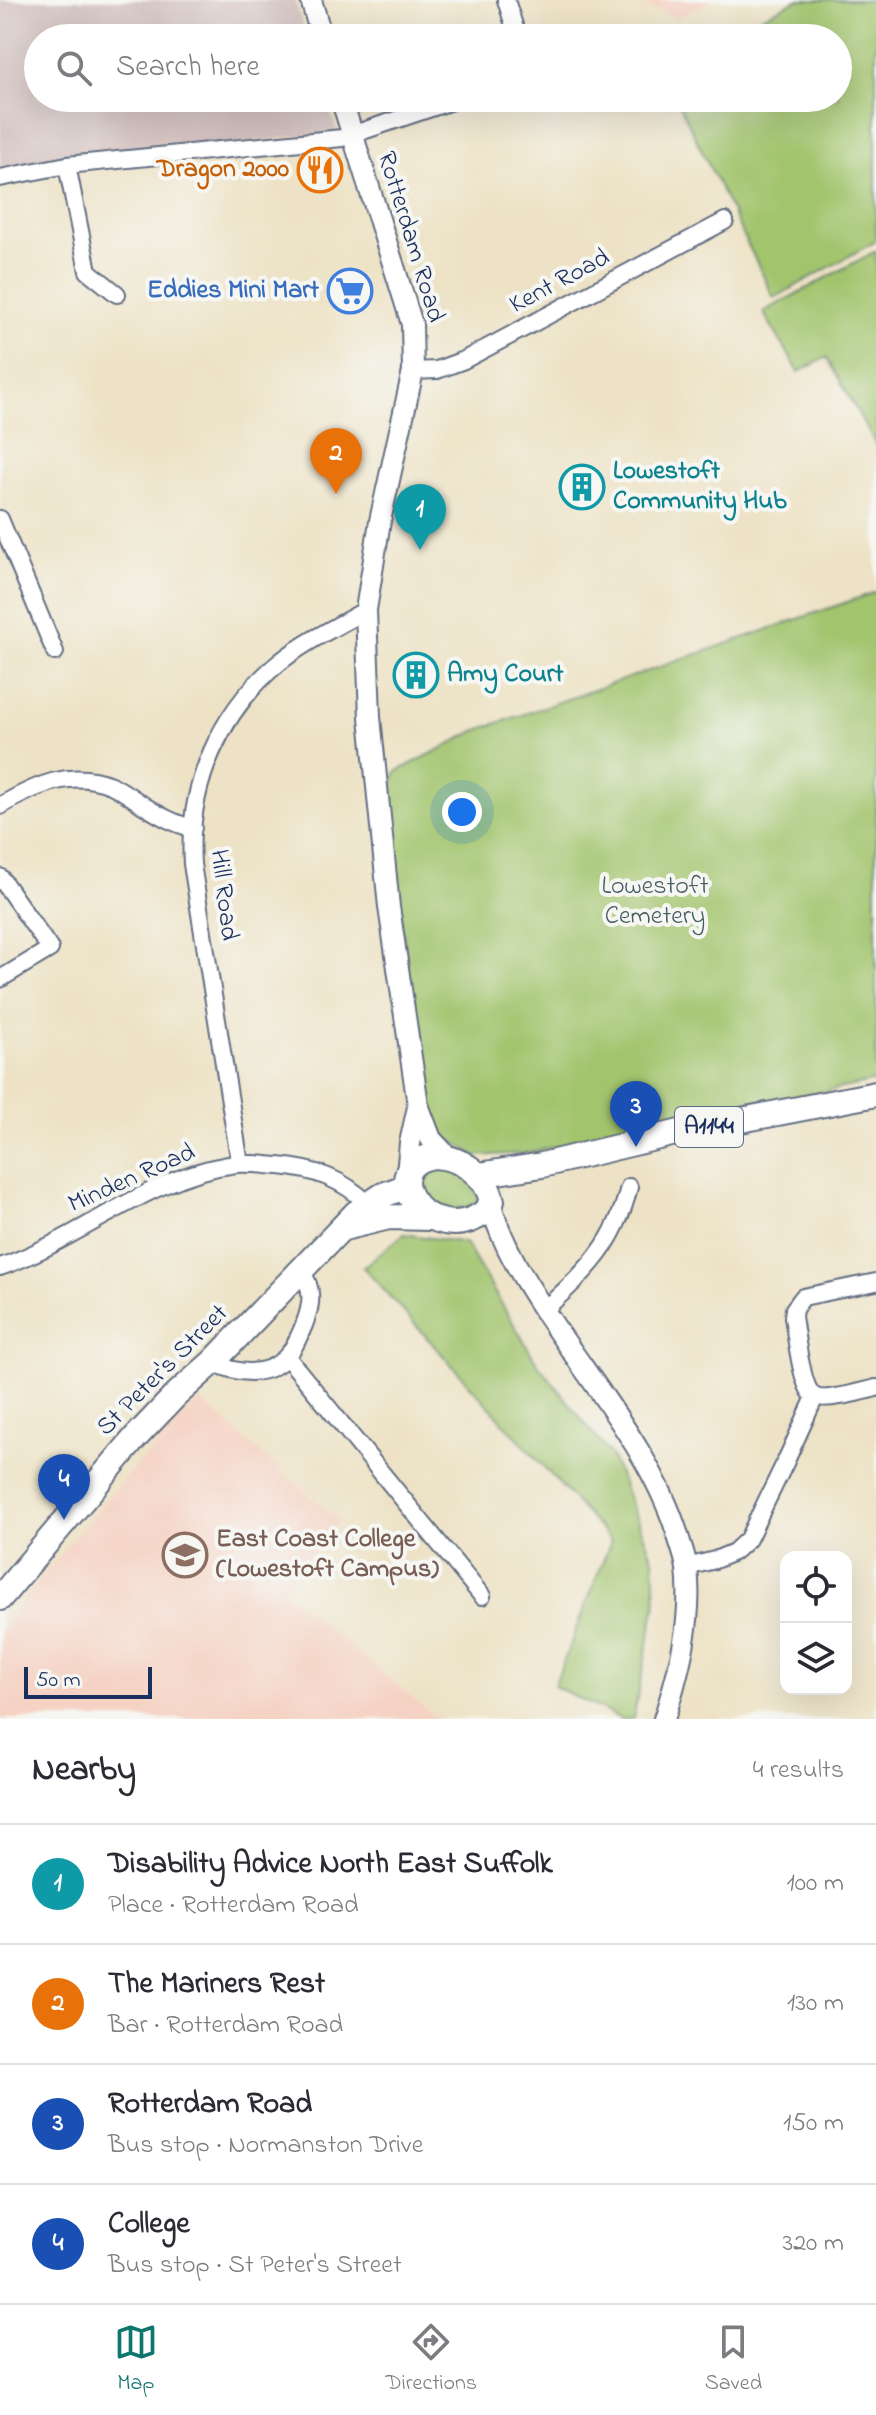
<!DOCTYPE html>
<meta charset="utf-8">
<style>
:root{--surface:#fff;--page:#f2f2f3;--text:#2b2b33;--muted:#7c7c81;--line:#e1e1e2;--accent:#0f766e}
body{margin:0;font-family:"Indie Flower",sans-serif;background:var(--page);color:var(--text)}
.controls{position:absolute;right:24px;bottom:24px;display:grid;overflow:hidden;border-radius:16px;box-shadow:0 8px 32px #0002}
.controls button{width:72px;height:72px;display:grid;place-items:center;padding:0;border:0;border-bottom:2px solid var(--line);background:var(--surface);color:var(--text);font:40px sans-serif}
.scale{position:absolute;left:24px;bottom:20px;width:128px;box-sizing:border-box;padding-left:8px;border:4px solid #1b2f5e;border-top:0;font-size:22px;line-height:28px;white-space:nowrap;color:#1b2f5e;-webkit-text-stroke:6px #f6f6f2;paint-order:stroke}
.you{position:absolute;left:462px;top:812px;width:28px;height:28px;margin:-20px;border:6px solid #fff;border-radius:50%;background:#1a73e8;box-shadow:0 0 0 12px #1a73e833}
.badge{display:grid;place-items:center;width:52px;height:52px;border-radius:50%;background:var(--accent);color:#fff;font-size:26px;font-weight:700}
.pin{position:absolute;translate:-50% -66px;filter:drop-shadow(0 2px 4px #0008)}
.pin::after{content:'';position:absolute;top:42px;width:28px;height:24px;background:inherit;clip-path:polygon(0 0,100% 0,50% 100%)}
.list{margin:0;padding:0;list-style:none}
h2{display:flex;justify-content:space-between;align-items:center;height:104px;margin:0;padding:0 32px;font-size:34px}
h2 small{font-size:26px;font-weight:400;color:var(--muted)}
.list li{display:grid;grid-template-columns:52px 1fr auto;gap:24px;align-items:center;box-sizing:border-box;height:120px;padding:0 32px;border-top:2px solid var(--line)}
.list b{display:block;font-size:30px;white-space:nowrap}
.list p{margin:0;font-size:26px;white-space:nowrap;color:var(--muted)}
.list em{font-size:26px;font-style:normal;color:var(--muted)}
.icon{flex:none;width:44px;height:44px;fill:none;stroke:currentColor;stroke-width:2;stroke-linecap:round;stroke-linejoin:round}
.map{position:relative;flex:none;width:876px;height:1719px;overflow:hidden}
.search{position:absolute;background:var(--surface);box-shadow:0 8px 32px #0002;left:24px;right:24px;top:24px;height:88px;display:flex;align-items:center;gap:20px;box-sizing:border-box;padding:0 28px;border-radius:44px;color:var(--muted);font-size:30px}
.sheet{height:584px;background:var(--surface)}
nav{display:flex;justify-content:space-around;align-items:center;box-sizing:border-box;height:112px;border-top:2px solid var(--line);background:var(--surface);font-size:22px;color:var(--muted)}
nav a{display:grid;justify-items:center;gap:4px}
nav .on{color:var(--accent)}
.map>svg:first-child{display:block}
.built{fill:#f5d2c3}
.industrial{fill:#d1bfbd}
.green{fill:#a2c46d;stroke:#5e7a66;stroke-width:2}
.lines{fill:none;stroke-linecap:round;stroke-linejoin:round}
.minor-casing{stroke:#646e82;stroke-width:20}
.tertiary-casing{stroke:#646e82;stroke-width:24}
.primary-casing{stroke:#646e82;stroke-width:28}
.minor{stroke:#fff;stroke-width:16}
.tertiary{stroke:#fff;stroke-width:20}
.primary{stroke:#fff;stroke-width:24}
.labels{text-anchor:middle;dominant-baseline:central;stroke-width:8;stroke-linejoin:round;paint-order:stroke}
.shield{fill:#f6f6f2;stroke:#5d6b8a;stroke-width:2}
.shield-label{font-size:24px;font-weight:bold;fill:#1b2f5e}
.food-label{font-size:26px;font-weight:bold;fill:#c56008;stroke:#f6f6f2;text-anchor:end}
.street-label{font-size:26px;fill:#1b2f5e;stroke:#f6f6f2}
.shop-label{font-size:26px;font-weight:bold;fill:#366cbe;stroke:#f6f6f2;text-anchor:end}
.culture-label{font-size:26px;font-weight:bold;fill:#0d838f;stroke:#f6f6f2;text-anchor:start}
.park-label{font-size:26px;fill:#445c62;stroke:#f6f6f2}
.education-label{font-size:26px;font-weight:bold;fill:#785e54;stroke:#f6f6f2;text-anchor:start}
</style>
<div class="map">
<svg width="876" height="1719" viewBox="0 0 876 1719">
<rect width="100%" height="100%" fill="#f6f6f2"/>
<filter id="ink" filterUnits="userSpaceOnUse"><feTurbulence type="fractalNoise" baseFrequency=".0125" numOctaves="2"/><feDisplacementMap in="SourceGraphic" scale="16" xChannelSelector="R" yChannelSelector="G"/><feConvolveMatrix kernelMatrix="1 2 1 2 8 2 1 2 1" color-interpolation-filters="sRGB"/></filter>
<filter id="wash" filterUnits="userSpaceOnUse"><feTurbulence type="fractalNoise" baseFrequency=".006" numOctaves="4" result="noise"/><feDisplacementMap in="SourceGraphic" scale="32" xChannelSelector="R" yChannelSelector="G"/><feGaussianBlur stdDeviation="1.8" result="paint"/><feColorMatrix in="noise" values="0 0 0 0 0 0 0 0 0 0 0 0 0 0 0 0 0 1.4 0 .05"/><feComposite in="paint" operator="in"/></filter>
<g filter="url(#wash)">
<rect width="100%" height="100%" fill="#ede2c5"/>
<path class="built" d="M639 0H712L677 18 642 5Z
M199 1399 339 1521 281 1590 438 1719H0V1633L31 1590 109 1495Z"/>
<path class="industrial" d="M0 0H295L307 38H38V98H326L337 131 0 175Z"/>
<path class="green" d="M797 0H876V241L774 298 676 98H838V38H718Z
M876 251V445L827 357 799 372 763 312Z
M876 592V1081L525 1153 477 1156 444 1135 434 1120 407 966 387 796 396 772 475 731Z
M426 1165 467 1174 480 1200C459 1218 426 1205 418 1180Z
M404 1234 465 1243 537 1363 612 1457 654 1561 656 1604 633 1719H621L554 1686 611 1541 363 1267Z"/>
</g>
<g filter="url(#ink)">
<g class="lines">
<g class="minor-casing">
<path id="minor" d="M506 0 518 38
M67 165 88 271 117 294
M0 178 67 165 342 138 461 98
M413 371 437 370 464 360 725 221
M0 519 55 652
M0 806C36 785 70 769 111 785 122 790 133 798 143 805 159 815 174 824 193 828
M0 877 50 949 0 979
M240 1164 192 864C187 786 220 710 281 661 307 641 337 626 366 610
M0 1267C80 1240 151 1174 236 1164 250 1163 265 1165 279 1166 314 1169 343 1179 368 1204
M876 1282 803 1297 794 1309 793 1317C796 1333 801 1387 814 1396 823 1402 864 1391 876 1388
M544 1310C586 1271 615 1246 629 1187
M287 1357 482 1596
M213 1362C236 1374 265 1378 285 1358 294 1350 299 1336 304 1325 312 1305 314 1289 301 1271
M687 1567 715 1560 734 1552 748 1539 785 1463 815 1397"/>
</g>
<g class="tertiary-casing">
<path id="tertiary" d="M311 0 322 38
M341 98 412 324 413 371 380 521 366 610 370 717 389 907 418 1105 431 1139 447 1156
M407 1174 410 1143 418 1107
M491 1205C503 1248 528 1286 553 1324 598 1391 656 1461 679 1539 682 1549 686 1559 687 1569 693 1619 679 1672 664 1719"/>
</g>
<g class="primary-casing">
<path id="primary" d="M434 1156C460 1157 486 1174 492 1201 489 1209 484 1214 475 1218 422 1243 374 1165 434 1156Z
M479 1175 542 1165 684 1131 876 1094
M344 1228 389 1217 430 1218
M0 1598 135 1438 176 1395 213 1362 356 1213 383 1195 405 1187"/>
</g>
<use href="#minor" class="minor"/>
<use href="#tertiary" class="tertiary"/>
<use href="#primary" class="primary"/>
</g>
</g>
<defs>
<g id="restaurant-ring" transform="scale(2.3)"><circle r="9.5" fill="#f6f6f2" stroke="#e8710a" stroke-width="1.5"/><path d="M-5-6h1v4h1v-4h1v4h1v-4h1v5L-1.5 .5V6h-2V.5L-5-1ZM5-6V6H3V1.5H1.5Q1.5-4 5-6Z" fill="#e8710a"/></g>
<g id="supermarket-ring" transform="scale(2.3)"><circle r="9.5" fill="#f6f6f2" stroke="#3f7fe0" stroke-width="1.5"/><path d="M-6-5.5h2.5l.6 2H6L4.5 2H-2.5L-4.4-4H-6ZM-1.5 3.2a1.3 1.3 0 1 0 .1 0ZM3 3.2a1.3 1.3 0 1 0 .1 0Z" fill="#3f7fe0"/></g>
<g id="building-ring" transform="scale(2.3)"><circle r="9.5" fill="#f6f6f2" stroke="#0f9aa8" stroke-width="1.5"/><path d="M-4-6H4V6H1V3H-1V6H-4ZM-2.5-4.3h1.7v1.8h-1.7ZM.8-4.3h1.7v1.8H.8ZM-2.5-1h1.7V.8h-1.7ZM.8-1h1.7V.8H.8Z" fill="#0f9aa8"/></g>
<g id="university-ring" transform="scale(2.3)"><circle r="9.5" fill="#f6f6f2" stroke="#8d6e63" stroke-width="1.5"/><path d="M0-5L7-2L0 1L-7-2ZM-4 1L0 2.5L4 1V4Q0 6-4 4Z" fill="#8d6e63"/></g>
</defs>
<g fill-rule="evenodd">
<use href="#restaurant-ring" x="320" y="170"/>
<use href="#supermarket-ring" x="350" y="291"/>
<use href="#building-ring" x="582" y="487"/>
<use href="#building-ring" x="416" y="675"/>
<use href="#university-ring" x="185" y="1555"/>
</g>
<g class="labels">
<rect class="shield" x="675" y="1107" width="68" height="40" rx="6"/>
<g class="shield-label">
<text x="709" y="1127">A1144</text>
</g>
<g class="food-label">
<text x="289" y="170">Dragon 2000</text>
</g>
<g class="street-label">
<text transform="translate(410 237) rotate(73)">Rotterdam Road</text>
<text transform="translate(560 282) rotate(-28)">Kent Road</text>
<text transform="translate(223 895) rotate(83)">Hill Road</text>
<text transform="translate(132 1179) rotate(-24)">Minden Road</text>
<text transform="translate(163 1371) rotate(-45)">St Peter's Street</text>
</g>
<g class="shop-label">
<text x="319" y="291">Eddies Mini Mart</text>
</g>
<g class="culture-label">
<text x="613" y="472">Lowestoft<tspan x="613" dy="30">Community Hub</tspan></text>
<text x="447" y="675">Amy Court</text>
</g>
<g class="park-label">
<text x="655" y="887">Lowestoft<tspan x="655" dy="30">Cemetery</tspan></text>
</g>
<g class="education-label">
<text x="216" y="1540">East Coast College<tspan x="216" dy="30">(Lowestoft Campus)</tspan></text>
</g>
</g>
</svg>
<div class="controls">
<button><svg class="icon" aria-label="locate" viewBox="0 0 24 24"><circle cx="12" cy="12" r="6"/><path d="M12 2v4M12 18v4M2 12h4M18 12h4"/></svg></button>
<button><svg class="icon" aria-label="layers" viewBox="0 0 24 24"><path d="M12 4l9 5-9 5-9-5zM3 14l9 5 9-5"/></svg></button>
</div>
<div class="scale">50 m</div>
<div class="you"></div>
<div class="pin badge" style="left:420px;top:550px;background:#0f9aa8">1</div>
<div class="pin badge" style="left:336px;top:494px;background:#e8710a">2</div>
<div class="pin badge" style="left:636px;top:1147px;background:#1a4fb4">3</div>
<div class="pin badge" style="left:64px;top:1520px;background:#1a4fb4">4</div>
<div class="search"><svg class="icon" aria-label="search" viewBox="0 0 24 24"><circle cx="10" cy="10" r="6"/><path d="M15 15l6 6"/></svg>Search here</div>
</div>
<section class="sheet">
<h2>Nearby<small>4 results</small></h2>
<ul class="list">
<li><span class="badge" style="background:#0f9aa8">1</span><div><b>Disability Advice North East Suffolk</b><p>Place · Rotterdam Road</p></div><em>100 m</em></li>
<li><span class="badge" style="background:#e8710a">2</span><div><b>The Mariners Rest</b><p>Bar · Rotterdam Road</p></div><em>130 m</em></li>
<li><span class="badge" style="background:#1a4fb4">3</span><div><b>Rotterdam Road</b><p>Bus stop · Normanston Drive</p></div><em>150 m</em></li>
<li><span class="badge" style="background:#1a4fb4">4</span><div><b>College</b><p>Bus stop · St Peter's Street</p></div><em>320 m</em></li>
</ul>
</section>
<nav>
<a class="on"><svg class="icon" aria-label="map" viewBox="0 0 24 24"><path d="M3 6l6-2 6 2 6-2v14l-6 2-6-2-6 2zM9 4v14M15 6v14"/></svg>Map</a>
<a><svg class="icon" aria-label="directions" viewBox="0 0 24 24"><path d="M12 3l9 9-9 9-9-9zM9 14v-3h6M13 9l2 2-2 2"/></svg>Directions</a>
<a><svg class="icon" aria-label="saved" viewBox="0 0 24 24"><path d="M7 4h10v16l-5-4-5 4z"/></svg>Saved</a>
</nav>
